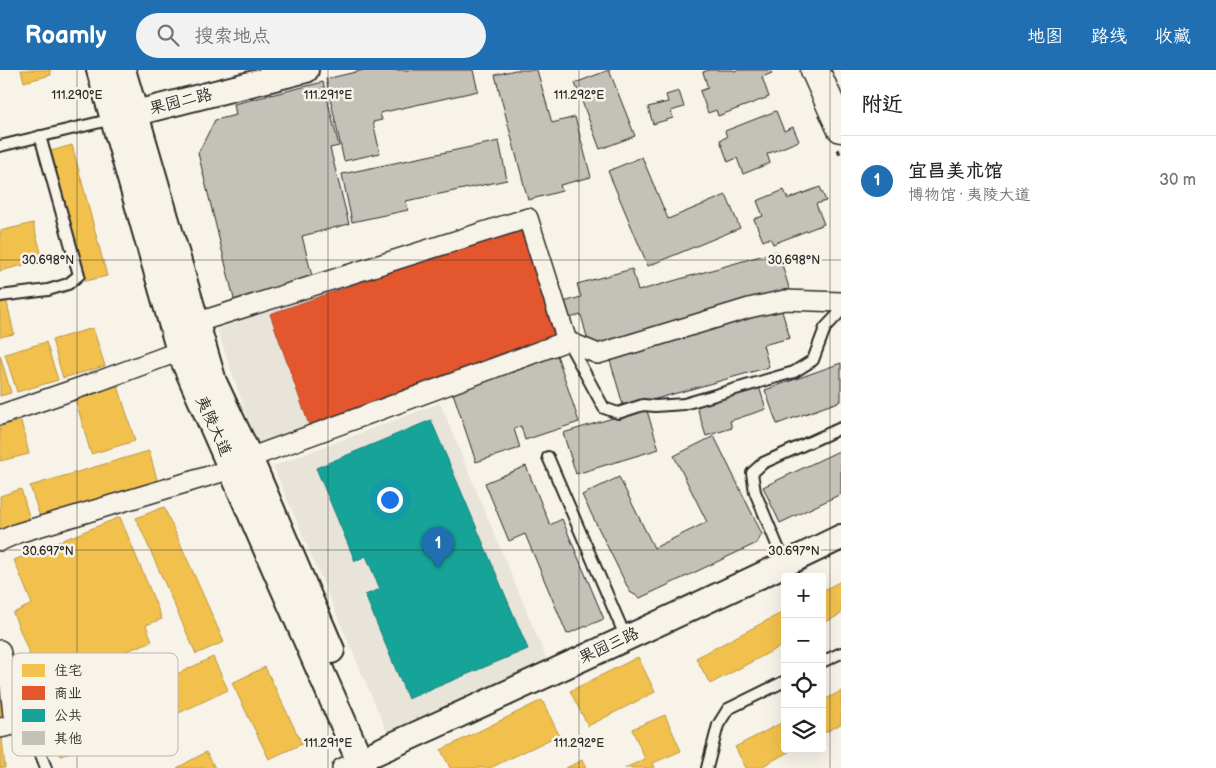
<!DOCTYPE html>
<html lang="zh">
<meta charset="utf-8">
<style>
:root{--surface:#fff;--page:#f2f2f2;--text:#222;--muted:#767676;--line:#e0e0e0;--accent:#1f6fb2}
body{margin:0;font-family:"Balsamiq Sans","LXGW WenKai TC",sans-serif;background:var(--page);color:var(--text)}
.controls{position:absolute;right:15px;bottom:15px;display:grid;overflow:hidden;border-radius:5px;box-shadow:0 5px 20px #0002}
.controls button{width:45px;height:45px;display:grid;place-items:center;padding:0;border:0;border-bottom:1px solid var(--line);background:var(--surface);color:var(--text);font:25px sans-serif}
.you{position:absolute;left:389px;top:429px;width:18px;height:18px;margin:-12px;border:4px solid #fff;border-radius:50%;background:#1a73e8;box-shadow:0 0 0 8px #1a73e833}
.badge{display:grid;place-items:center;width:32px;height:32px;border-radius:50%;background:var(--accent);color:#fff;font-size:16px;font-weight:700}
.pin{position:absolute;translate:-50% -41px;filter:drop-shadow(0 1px 2px #0008)}
.pin::after{content:'';position:absolute;top:26px;width:18px;height:15px;background:inherit;clip-path:polygon(0 0,100% 0,50% 100%)}
.list{margin:0;padding:0;list-style:none}
h2{display:flex;justify-content:space-between;align-items:center;height:65px;margin:0;padding:0 20px;font-size:21px}
h2 small{font-size:16px;font-weight:400;color:var(--muted)}
.list li{display:grid;grid-template-columns:32px 1fr auto;gap:15px;align-items:center;box-sizing:border-box;height:90px;padding:0 20px;border-top:1px solid var(--line)}
.list b{display:block;font-size:19px;white-space:nowrap}
.list p{margin:0;font-size:16px;white-space:nowrap;color:var(--muted)}
.list em{font-size:16px;font-style:normal;color:var(--muted)}
.icon{flex:none;width:28px;height:28px;fill:none;stroke:currentColor;stroke-width:2;stroke-linecap:round;stroke-linejoin:round}
.map{position:relative;flex:none;width:841px;height:698px;overflow:hidden}
header{display:flex;align-items:center;gap:30px;box-sizing:border-box;height:70px;padding:0 25px;background:var(--accent);color:#fff}
header strong{font-size:24px}
nav{display:flex;gap:28px;margin-inline-start:auto;font-size:18px}
.search{width:350px;height:45px;background:var(--page);display:flex;align-items:center;gap:12px;box-sizing:border-box;padding:0 18px;border-radius:28px;color:var(--muted);font-size:19px}
main{display:flex}
aside{flex:1;background:var(--surface)}
.map>svg:first-child{display:block}
.built{fill:#e8e4da}
.homes{fill:#f2c14e;stroke:#b69444}
.shops{fill:#e4572e;stroke:#ac4a2d}
.public{fill:#17a398;stroke:#1d7f77}
.building{fill:#c4c1b9;stroke:#2b2b2b}
.lines{fill:none;stroke-linecap:round;stroke-linejoin:round}
.service-casing{stroke:#2b2b2b;stroke-width:14}
.minor-casing{stroke:#2b2b2b;stroke-width:22}
.tertiary-casing{stroke:#2b2b2b;stroke-width:28}
.secondary-casing{stroke:#2b2b2b;stroke-width:30}
.primary-casing{stroke:#2b2b2b;stroke-width:31}
.path{stroke:#2b2b2b;stroke-width:3;stroke-dasharray:5 4;stroke-linecap:butt}
.service{stroke:#f7f3e8;stroke-width:10}
.minor{stroke:#f7f3e8;stroke-width:19}
.tertiary{stroke:#f7f3e8;stroke-width:24}
.secondary{stroke:#f7f3e8;stroke-width:26}
.primary{stroke:#f7f3e8;stroke-width:28}
.ticks{fill:none;stroke:#2b2b2b;stroke-width:1;stroke-opacity:0.45}
.labels{text-anchor:middle;dominant-baseline:central;stroke-width:5;stroke-linejoin:round;paint-order:stroke}
.street-label{font-size:16px;fill:#2b2b2b;stroke:#f7f3e8}
.key{fill:#f7f3e8;stroke:#bab7af;stroke-width:1}
.key-label{font-size:14px;fill:#2b2b2b}
.ticks-label{font-size:12px;text-anchor:middle;fill:#2b2b2b;stroke:#f7f3e8;stroke-width:5;stroke-linejoin:round;paint-order:stroke}
</style>
<header>
<strong>Roamly</strong>
<div class="search"><svg class="icon" aria-label="search" viewBox="0 0 24 24"><circle cx="10" cy="10" r="6"/><path d="M15 15l6 6"/></svg>搜索地点</div>
<nav><a>地图</a><a>路线</a><a>收藏</a></nav>
</header>
<main>
<div class="map">
<svg width="841" height="698" viewBox="0 0 841 698">
<rect width="100%" height="100%" fill="#f7f3e8"/>
<filter id="ink" filterUnits="userSpaceOnUse"><feTurbulence type="fractalNoise" baseFrequency=".02" numOctaves="2"/><feDisplacementMap in="SourceGraphic" scale="10" xChannelSelector="R" yChannelSelector="G"/><feConvolveMatrix kernelMatrix="1 2 1 2 8 2 1 2 1" color-interpolation-filters="sRGB"/></filter>
<g filter="url(#ink)">
<path class="built" d="M524 154 563 269 258 379 217 259Z
M440 333 547 590 387 662 273 396Z"/>
<path class="homes" d="M21 0H50L51 5 24 12Z
M72 75 107 206 86 211 51 81Z
M33 153 43 190 0 201V161Z
M6 228 14 264 0 267V229Z
M93 258 105 296 63 308 52 270Z
M46 272 58 310 17 322 5 284Z
M0 285 11 323 0 326Z
M118 316 135 371 91 384 75 328Z
M21 351 29 384 0 391V356Z
M149 381 158 413 40 447 30 416Z
M21 419 30 450 9 457 10 461 0 464V426Z
M164 437 224 572 196 584 136 448Z
M120 447 162 549 146 555 152 571 42 615 13 543 32 534 14 490Z
M841 511V544L822 554V521Z
M785 541V574L710 614 696 588Z
M213 587 228 620 151 656 135 624Z
M638 587 655 622 588 656 570 621Z
M265 597 302 674 269 689 232 613Z
M0 609 5 647H0Z
M841 621V654L822 664V631Z
M542 630 559 665 490 698H450L441 680Z
M94 632 100 645 126 633 140 665 100 683 94 671 61 686 47 653Z
M665 645 681 681 653 693 655 698H625L645 689 632 659Z
M785 651V679H794L759 698H746L735 677Z
M0 669H2L5 698H0Z
M206 682 215 698H177Z
M582 690 586 698H566Z"/>
<path class="shops" d="M522 156 561 268 309 355 270 244Z"/>
<path class="public" d="M431 350 528 579 408 629 365 525 380 519 366 486 355 491 316 398Z"/>
<path class="building" d="M364 0H473L478 21 380 43 382 50 373 52 380 83 344 91 326 9Z
M515 0H537L552 53 575 47 591 107 560 115 562 121 528 130 495 5Z
M609 0 635 66 600 79 575 13Z
M709 0H733L734 1 738 0H770L772 3 762 7 769 27 718 46 716 40 708 43 700 21 708 18 703 2Z
M323 12 339 76 330 78 349 154 302 166 314 214 235 233 198 83 215 50 236 45 234 34Z
M679 21 684 37 671 41 673 48 653 54 648 37 668 32 666 25Z
M776 41 784 61 793 57 799 71 767 84 770 93 743 104 737 88 728 92 720 70 727 67 725 61Z
M499 71 507 110 406 131 408 140 352 152 342 104Z
M642 87 668 149 726 125 740 158 648 196 608 101Z
M820 117 826 131 816 134 824 154 773 174 770 168 763 171 754 149 763 146 757 131 784 120 788 129Z
M778 181 790 221 590 278 581 245 569 248 564 232 581 227 577 214 632 199 638 221Z
M781 238 790 268 763 275 769 297 624 338 609 287Z
M557 285 579 352 525 370 521 356 514 359 520 378 476 392 452 320Z
M841 293V331L777 354 765 320Z
M758 313 766 339 730 351 732 358 706 366 696 334Z
M646 338 659 379 576 404 563 363Z
M714 366 762 464 757 473 640 528 630 522 582 425 619 407 654 478 707 452 674 386Z
M841 380V424L780 453 763 417Z
M526 396 550 455 562 449 604 549 567 564 525 464 509 471 485 413Z"/>
<g class="lines">
<g class="service-casing">
<path id="service" d="M0 76 113 49
M0 226 48 220 68 214 79 205 40 66
M568 272 604 338 618 343 643 335 655 336 684 334 794 302 813 290 825 258 841 241
M548 387 626 568
M785 494 755 422 752 403 763 393 841 358
M822 592 841 583
M14 655 38 677 46 698
M707 698 718 655 728 639 785 611"/>
</g>
<g class="minor-casing">
<path id="minor" d="M195 253 528 148 567 271 598 284 749 238 785 230 841 232
M0 345 99 311 180 281
M249 388 567 271
M0 471 18 463 232 399
M0 580 10 616 14 655 0 658
M342 698 360 691"/>
</g>
<g class="tertiary-casing">
<path id="tertiary" d="M116 48 306 0
M375 683C531 612 687 542 841 467"/>
</g>
<g class="secondary-casing">
<path id="secondary" d="M100 0 180 281 363 698
M122 0 213 312 249 388 331 580"/>
</g>
<g class="primary-casing">
<path id="primary" d="M815 0 841 58"/>
</g>
<path class="path" d="M838 79 841 87"/>
<use href="#service" class="service"/>
<use href="#minor" class="minor"/>
<use href="#tertiary" class="tertiary"/>
<use href="#secondary" class="secondary"/>
<use href="#primary" class="primary"/>
</g>
</g>
<path class="ticks" d="M77 0V698M328 0V698M579 0V698M830 0V698M0 190H841M0 480H841"/>
<g class="labels">
<g class="street-label">
<text transform="translate(181 32) rotate(-14)">果园二路</text>
<text transform="translate(213 356) rotate(66)">夷陵大道</text>
<text transform="translate(609 576) rotate(-25)">果园三路</text>
</g>
</g>
<rect x="12" y="583" width="166" height="103" rx="8" class="key"/>
<rect x="22" y="594" width="23" height="13" fill="#f2c14e"/>
<rect x="22" y="616" width="23" height="14" fill="#e4572e"/>
<rect x="22" y="639" width="23" height="13" fill="#17a398"/>
<rect x="22" y="661" width="23" height="14" fill="#c4c1b9"/>
<g class="key-label">
<text x="54" y="605">住宅</text>
<text x="54" y="628">商业</text>
<text x="54" y="650">公共</text>
<text x="54" y="673">其他</text>
</g>
<g class="ticks-label">
<text x="77" y="29">111.290°E</text>
<text x="328" y="29">111.291°E</text>
<text x="579" y="29">111.292°E</text>
<text x="48" y="194">30.698°N</text>
<text x="794" y="194">30.698°N</text>
<text x="48" y="485">30.697°N</text>
<text x="794" y="485">30.697°N</text>
<text x="328" y="677">111.291°E</text>
<text x="579" y="677">111.292°E</text>
</g>
</svg>
<div class="controls">
<button>+</button>
<button>−</button>
<button><svg class="icon" aria-label="locate" viewBox="0 0 24 24"><circle cx="12" cy="12" r="6"/><path d="M12 2v4M12 18v4M2 12h4M18 12h4"/></svg></button>
<button><svg class="icon" aria-label="layers" viewBox="0 0 24 24"><path d="M12 4l9 5-9 5-9-5zM3 14l9 5 9-5"/></svg></button>
</div>
<div class="you"></div>
<div class="pin badge" style="left:438px;top:498px">1</div>
</div>
<aside>
<h2>附近<small></small></h2>
<ul class="list">
<li><span class="badge">1</span><div><b>宜昌美术馆</b><p>博物馆 · 夷陵大道</p></div><em>30 m</em></li>
</ul>
</aside>
</main>
